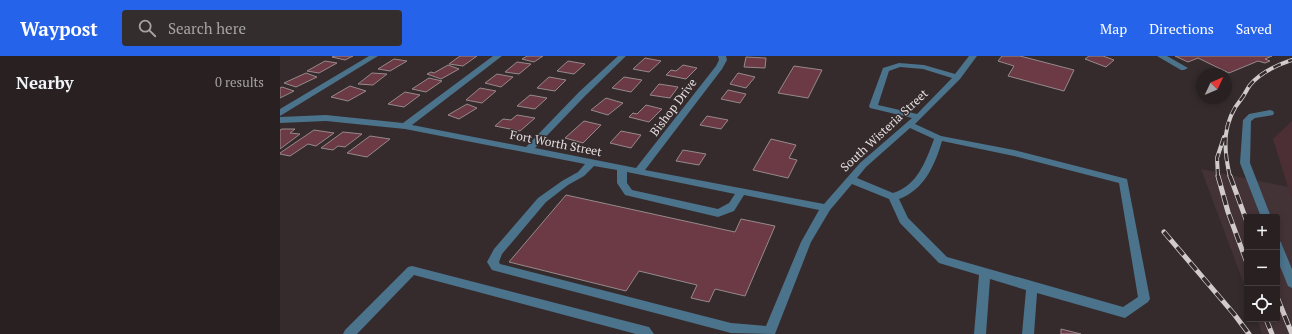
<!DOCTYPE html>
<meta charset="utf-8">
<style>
:root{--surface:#282021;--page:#342d2e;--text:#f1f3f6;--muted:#a5a3a5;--line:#443e3f;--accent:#2563eb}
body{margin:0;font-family:"PT Serif",serif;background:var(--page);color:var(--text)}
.controls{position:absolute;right:12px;bottom:12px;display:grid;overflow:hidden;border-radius:4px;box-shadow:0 2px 6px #0003}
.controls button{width:36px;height:36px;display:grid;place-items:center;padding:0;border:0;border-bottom:1px solid var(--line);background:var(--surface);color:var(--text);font:20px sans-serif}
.compass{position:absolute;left:916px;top:12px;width:36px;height:36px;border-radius:50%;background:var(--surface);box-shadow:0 2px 6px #0003;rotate:46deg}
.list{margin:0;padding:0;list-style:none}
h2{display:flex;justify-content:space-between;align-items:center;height:52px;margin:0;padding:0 16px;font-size:17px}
h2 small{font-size:13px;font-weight:400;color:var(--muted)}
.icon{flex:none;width:22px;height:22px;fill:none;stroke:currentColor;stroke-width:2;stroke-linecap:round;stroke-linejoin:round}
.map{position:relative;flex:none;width:1012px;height:278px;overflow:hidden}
header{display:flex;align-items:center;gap:24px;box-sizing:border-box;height:56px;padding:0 20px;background:var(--accent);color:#fff}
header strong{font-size:19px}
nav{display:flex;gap:22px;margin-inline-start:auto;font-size:14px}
.search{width:280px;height:36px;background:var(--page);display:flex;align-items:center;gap:10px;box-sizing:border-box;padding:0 14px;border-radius:4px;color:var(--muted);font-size:15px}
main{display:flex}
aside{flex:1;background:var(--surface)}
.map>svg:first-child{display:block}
.built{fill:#443336}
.green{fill:#4c2f35}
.building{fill:#6b3a44;stroke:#968a8c}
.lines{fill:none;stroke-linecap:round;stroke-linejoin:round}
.minor{fill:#4c738c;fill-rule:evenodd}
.rail-far1-casing{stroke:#d1cbcc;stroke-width:4}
.rail-casing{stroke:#d1cbcc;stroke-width:5}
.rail-far1{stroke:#352b2c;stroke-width:2.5;stroke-dasharray:8;stroke-linecap:butt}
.rail{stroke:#352b2c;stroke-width:3.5;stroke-dasharray:10;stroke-linecap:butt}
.labels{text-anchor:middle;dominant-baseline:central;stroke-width:3;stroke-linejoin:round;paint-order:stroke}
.street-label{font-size:12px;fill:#e5dfe0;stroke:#352b2c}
</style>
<header>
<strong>Waypost</strong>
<div class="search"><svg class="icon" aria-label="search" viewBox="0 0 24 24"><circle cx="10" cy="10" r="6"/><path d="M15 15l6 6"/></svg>Search here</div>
<nav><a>Map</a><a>Directions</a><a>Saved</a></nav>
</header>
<main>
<aside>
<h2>Nearby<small>0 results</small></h2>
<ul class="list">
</ul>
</aside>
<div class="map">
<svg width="1012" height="278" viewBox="0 0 1012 278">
<rect width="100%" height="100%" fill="#352b2c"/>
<path class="built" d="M921 113 1008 131 1012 140V278H982L977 263H997V161H967V236Z"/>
<path class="green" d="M1012 65V140L1008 131 993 83Z"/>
<path class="building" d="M55 0H73L65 4 52 1Z
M180 0H197L183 10 169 8Z
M247 0H263L254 6 242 3Z
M722 0H740L794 14 784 35 728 20 734 10 718 5Z
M809 0H823L834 4 826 11 805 3Z
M895 0H992L985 3 990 5 985 7 978 5 949 17 918 2 908 6Z
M466 1 486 2 485 12 464 11Z
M365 2 381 5 369 16 353 13Z
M114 3 127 5 110 15 98 13Z
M45 5 57 7 39 17 27 15Z
M288 5 305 8 294 18 277 15Z
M237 6 251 8 239 18 225 16Z
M168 9 179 13 161 23 147 18 151 16 154 17Z
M403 9 417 12 406 23 386 19 391 14 396 15Z
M514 10 542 14 528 42 498 37Z
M26 17 37 21 16 31 4 27Z
M92 17 107 18 93 29 78 28Z
M458 17 475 21 466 32 450 28Z
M217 18 233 21 221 31 205 27Z
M269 21 286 24 275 35 257 32Z
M344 21 362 24 351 36 332 32Z
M149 22 162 25 146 36 132 33Z
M379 28 398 31 390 42 370 39Z
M70 30 86 35 68 45 51 41Z
M2 31 14 35 0 42V32Z
M200 32 216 35 202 47 186 44Z
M448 34 466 38 460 47 441 43Z
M125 36 140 39 124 51 108 48Z
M250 39 267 42 255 53 237 50Z
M326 42 343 47 328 59 311 54Z
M187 48 197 52 179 63 168 59Z
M366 49 382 53 369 66 349 61 353 57 357 58Z
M237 59 255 62 240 75 215 70 223 63 231 64Z
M427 60 448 64 441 73 420 69Z
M304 65 321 69 303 87 285 82Z
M2 73H15L10 77 20 78 0 93V74Z
M34 74 54 77 36 90 28 88 10 100 0 98V97Z
M341 75 361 79 351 92 330 87Z
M63 76 82 78 65 91 58 90 53 94 41 92Z
M90 80 110 83 87 101 67 97Z
M491 83 516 89 509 102 517 104 508 122 473 114Z
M403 94 426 98 419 109 396 105Z
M286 139 455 176 461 163 495 170 465 240 435 233 429 246 411 242 417 229 359 215 346 235 229 206Z
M781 273 801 278H781Z"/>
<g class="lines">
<path class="minor" d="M89 0H98L0 60V53Z
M213 0H222L132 69 246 91 299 36 338 0H346L305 40 255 92 356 112 436 10 439 4 438 0H446L447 4 442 13 365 114 544 148 580 107 632 62 590 52 589 50 603 12 619 7 644 9 675 18 689 0H697L680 23 635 68 661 80 734 94 847 123 870 243 868 246 845 262 757 237 754 278H742L746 234 710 223 706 278H694L699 219 659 207 620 167 609 143 572 128 550 154 531 186 495 278 451 277 212 214 207 206 214 193 258 142 282 125 298 116 305 108 125 73 46 65 0 67V61L46 59 123 67ZM620 11 643 13 672 22 637 58 598 49 609 15ZM630 72 654 83C646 105 637 130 613 137L577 122 586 111ZM662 85 734 100 839 127 858 241 843 251 667 201 628 162 619 143C644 134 655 109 662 85ZM314 110 337 114V127L345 139 438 161 454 155 464 139 539 154 521 186 486 270 451 267 220 208 219 206 222 198 266 146 288 129 304 120ZM347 116 455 138 449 147 438 153 352 134 347 127Z
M877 0H887L908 12 904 14H901Z
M990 54 993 55 994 57 993 59 975 62 971 65 970 107 991 161H981L960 107 963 64 969 58Z
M997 185 1001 186 1002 189 1012 213V232L1008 230 997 203Z
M132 210 365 270 369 271 374 278H356L134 219 77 278H63L65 274 128 211Z"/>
<g class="rail-far1-casing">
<path id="rail-far1" d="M938 121 937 102 944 81
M950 121C943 91 942 66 962 42 965 38 967 33 970 29 980 17 997 9 1012 4"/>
</g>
<g class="rail-casing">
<path id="rail" d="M938 120 948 156 967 207
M950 120 967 166
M884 176 954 258 969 278
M997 241 1012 278
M986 263 992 278"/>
</g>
<use href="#rail-far1" class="rail-far1"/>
<use href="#rail" class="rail"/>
</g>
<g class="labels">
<g class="street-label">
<text transform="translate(393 51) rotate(-53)">Bishop Drive</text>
<text transform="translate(604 74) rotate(-43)">South Wisteria Street</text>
<text transform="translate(276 87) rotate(11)">Fort Worth Street</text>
</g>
</g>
</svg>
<div class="controls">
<button>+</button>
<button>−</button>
<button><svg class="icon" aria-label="locate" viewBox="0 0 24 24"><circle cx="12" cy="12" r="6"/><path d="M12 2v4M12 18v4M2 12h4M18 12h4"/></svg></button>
</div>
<svg class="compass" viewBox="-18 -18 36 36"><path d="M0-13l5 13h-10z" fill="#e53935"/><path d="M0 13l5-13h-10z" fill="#a5a3a5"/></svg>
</div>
</main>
